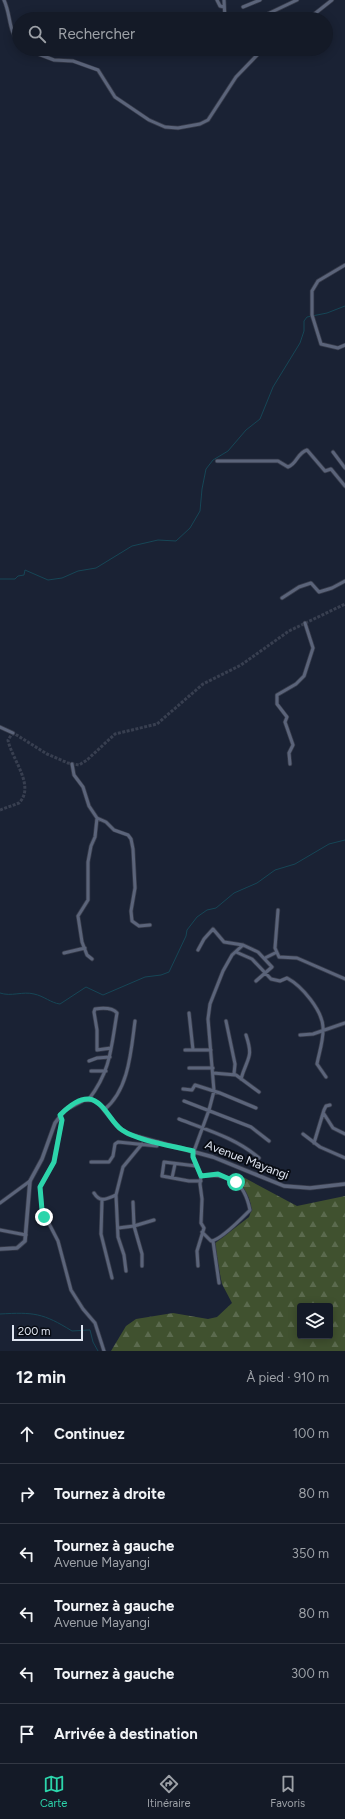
<!DOCTYPE html>
<html lang="fr">
<meta charset="utf-8">
<style>
:root{--surface:#141a27;--page:#212733;--text:#f1f3f6;--muted:#9da1a7;--line:#333844;--accent:#2cd5ab}
body{margin:0;font-family:Figtree,sans-serif;background:var(--page);color:var(--text)}
.controls{position:absolute;right:12px;bottom:12px;display:grid;overflow:hidden;border-radius:4px;box-shadow:0 2px 10px #0003}
.controls button{width:36px;height:36px;display:grid;place-items:center;padding:0;border:0;border-bottom:1px solid var(--line);background:var(--surface);color:var(--text);font:20px sans-serif}
.scale{position:absolute;left:12px;bottom:10px;width:71px;box-sizing:border-box;padding-left:4px;border:2px solid #e0e6f2;border-top:0;font-size:11px;line-height:14px;white-space:nowrap;color:#e0e6f2;-webkit-text-stroke:3px #080c14;paint-order:stroke}
.stop{position:absolute;width:12px;height:12px;margin:-9px;border:3px solid #2cd5ab;border-radius:50%;background:#fff}
.stop.end{background:#2cd5ab;border-color:#fff;box-shadow:0 1px 4px #0008}
.list{margin:0;padding:0;list-style:none}
h2{display:flex;justify-content:space-between;align-items:center;height:52px;margin:0;padding:0 16px;font-size:17px}
h2 small{font-size:13px;font-weight:400;color:var(--muted)}
.list li{display:grid;grid-template-columns:26px 1fr auto;gap:12px;align-items:center;box-sizing:border-box;height:60px;padding:0 16px;border-top:1px solid var(--line)}
.list b{display:block;font-size:15px;white-space:nowrap}
.list p{margin:0;font-size:13px;white-space:nowrap;color:var(--muted)}
.list em{font-size:13px;font-style:normal;color:var(--muted)}
.icon{flex:none;width:22px;height:22px;fill:none;stroke:currentColor;stroke-width:2;stroke-linecap:round;stroke-linejoin:round}
.map{position:relative;flex:none;width:345px;height:1351px;overflow:hidden}
.search{position:absolute;background:var(--surface);box-shadow:0 2px 10px #0003;left:12px;right:12px;top:12px;height:44px;display:flex;align-items:center;gap:10px;box-sizing:border-box;padding:0 14px;border-radius:22px;color:var(--muted);font-size:15px}
.sheet{height:412px;background:var(--surface)}
nav{display:flex;justify-content:space-around;align-items:center;box-sizing:border-box;height:56px;border-top:1px solid var(--line);background:var(--surface);font-size:11px;color:var(--muted)}
nav a{display:grid;justify-items:center;gap:2px}
nav .on{color:var(--accent)}
.map>svg:first-child{display:block}
.forest{fill:url(#forest-firs);fill-rule:evenodd}
.lines{fill:none;stroke-linecap:round;stroke-linejoin:round}
.stream{stroke:#164656;stroke-width:1}
.minor-tunnel{stroke:#383f50;stroke-width:3;stroke-dasharray:3 1.5;stroke-linecap:butt}
.minor-casing{stroke:#363b4a;stroke-width:4.5}
.tertiary-casing{stroke:#363b4a;stroke-width:5}
.minor{stroke:#5b647a;stroke-width:3}
.tertiary{stroke:#5b647a;stroke-width:3.5}
.route{stroke:#2cd5ab;stroke-width:5}
.labels{text-anchor:middle;dominant-baseline:central;stroke-width:4;stroke-linejoin:round;paint-order:stroke}
.street-label{font-size:12px;fill:#e0e6f2;stroke:#080c14}
</style>
<div class="map">
<svg width="345" height="1351" viewBox="0 0 345 1351">
<defs>
<pattern id="forest-firs" width="22" height="20" patternUnits="userSpaceOnUse"><rect width="22" height="20" fill="#40512f"/><path d="M5 1l3.5 6h-7zM16 11l3.5 6h-7z" fill="#5b6a4e"/></pattern>
</defs>
<rect width="100%" height="100%" fill="#1a2234"/>
<path class="forest" d="M243 1177 297 1206 345 1196V1351H111L126 1326 136 1319 173 1313 208 1319 217 1317 232 1303 222 1284 214 1244 249 1217C255 1203 246 1193 239 1181ZM300 1306H330V1336H300Z"/>
<g class="lines">
<path class="stream" d="M0 579H15L18 576 24 575 25 570 48 580 62 578 78 571 96 568 132 546 158 540 176 541 190 528 200 511 202 489 206 469 213 460 228 451 246 430 260 419 273 387 300 343 304 331V321L307 317 327 313 345 306
M0 993C11 997 23 991 34 994 44 996 51 1003 60 1004L86 987 103 995 145 977 161 975 169 972 186 936 187 930 197 917 207 910 216 908 234 893 257 883 275 870 295 864 329 844 345 840
M0 1314C34 1312 43 1313 72 1331L88 1330H90L93 1342 98 1351"/>
<path class="minor-tunnel" d="M0 810 19 803C36 786 11 758 8 740L12 734H15L47 754 68 763 79 765 87 760 115 734 157 724 203 684 241 665 289 631 345 604"/>
<g class="minor-casing">
<path id="minor" d="M4 0C11 15 8 30 19 43
M217 0 220 6 224 7
M224 0 225 19
M243 7 260 0
M257 19 297 0
M308 19 332 0
M25 49 54 60 73 61 98 70 115 97 149 120 165 127 178 128 200 124 208 120 236 77 263 49
M345 265 318 281 312 291V315L321 344 338 348 345 345
M333 452 345 468
M217 461H278L288 467C297 464 297 453 307 450L325 471 331 469 345 486
M282 598 299 587 311 583 319 592 332 588 345 581
M0 727 13 733
M72 764 74 775 83 787 89 806 97 818 106 822 114 830 128 835 131 839 133 849 135 888 131 911 132 921 139 926 150 925
M290 764 289 753 293 745 285 722 287 717 277 704V695L296 684 304 676 313 648 305 623
M278 910 275 948 279 957 297 958 345 979
M198 950 204 939 213 929 224 942 243 945 258 952 272 967 256 981
M236 952 252 959 271 979 280 981 287 978C302 986 322 1010 323 1027 324 1039 319 1053 317 1064L326 1077
M64 953 85 948
M265 958 275 953
M92 959 87 955 82 942 78 916 88 900V862L91 846 95 837 97 818
M189 1013 193 1050
M226 1021 235 1064 234 1074
M300 1035 313 1034 345 1023
M185 1050H211
M89 1061 97 1058 110 1057
M189 1068H213
M91 1071H106
M213 1073 236 1075 259 1092
M241 1079C247 1057 254 1059 246 1035
M183 1089 192 1090 195 1085 220 1093 256 1108
M89 1099C111 1070 111 1048 117 1013 112 1007 102 1008 95 1009L94 1012 97 1030V1050L111 1048
M184 1101 251 1127 269 1141
M104 1110C129 1090 131 1051 135 1021
M324 1114 333 1128 345 1134
M60 1115 62 1120 53 1164 40 1187 42 1210 58 1241 71 1290 83 1309 95 1323 104 1351
M179 1119C207 1130 236 1138 259 1158
M303 1134 320 1147 345 1158
M314 1143 324 1110 326 1106 330 1105
M193 1151V1157L201 1176 200 1184 202 1199 201 1223 204 1228 197 1251 198 1266
M194 1151 209 1110 214 1091 208 1019 210 1004 223 971 232 955 243 945
M91 1162H109L113 1156 115 1144 118 1142 157 1146 158 1142
M196 1166 164 1162 162 1176 189 1181H201
M201 1176C230 1173 244 1181 250 1210 242 1218 221 1240 211 1241L202 1232
M172 1178 175 1164
M94 1193C100 1203 106 1199 116 1195
M102 1200 101 1234 112 1278
M133 1202 134 1226 154 1220
M0 1203 30 1181
M118 1228 134 1226 142 1254V1266
M0 1230 26 1235
M213 1241 219 1283
M126 1271 124 1255 118 1237 116 1195 123 1167 142 1144"/>
</g>
<g class="tertiary-casing">
<path id="tertiary" d="M0 1249 17 1248 25 1241 30 1181 42 1159 55 1123 65 1110 84 1100H93L99 1104 119 1128 128 1134 213 1157 284 1186 310 1188 345 1184"/>
</g>
<use href="#minor" class="minor"/>
<use href="#tertiary" class="tertiary"/>
</g>
<g class="lines">
<path class="route" d="M44 1217 42 1210 40 1187 54 1162 62 1120 60 1115C67 1108 79 1098 89 1099 104 1101 111 1123 122 1130 138 1141 174 1146 193 1151V1157L201 1176 218 1174 236 1182"/>
</g>
<g class="labels">
<g class="street-label">
<text transform="translate(247 1160) rotate(21)">Avenue Mayangi</text>
</g>
</g>
</svg>
<div class="controls">
<button><svg class="icon" aria-label="layers" viewBox="0 0 24 24"><path d="M12 4l9 5-9 5-9-5zM3 14l9 5 9-5"/></svg></button>
</div>
<div class="scale">200 m</div>
<div class="stop" style="left:236px;top:1182px"></div>
<div class="stop end" style="left:44px;top:1217px"></div>
<div class="search"><svg class="icon" aria-label="search" viewBox="0 0 24 24"><circle cx="10" cy="10" r="6"/><path d="M15 15l6 6"/></svg>Rechercher</div>
</div>
<section class="sheet">
<h2>12 min<small>À pied · 910 m</small></h2>
<ul class="list">
<li><svg class="icon" aria-label="ahead" viewBox="0 0 24 24"><path d="M12 20V5M6 11l6-6 6 6"/></svg><div><b>Continuez</b></div><em>100 m</em></li>
<li><svg class="icon" aria-label="right" viewBox="0 0 24 24"><path d="M7 20v-9h11M14 6l5 5-5 5"/></svg><div><b>Tournez à droite</b></div><em>80 m</em></li>
<li><svg class="icon" aria-label="left" viewBox="0 0 24 24"><path d="M17 20v-9H6M10 6l-5 5 5 5"/></svg><div><b>Tournez à gauche</b><p>Avenue Mayangi</p></div><em>350 m</em></li>
<li><svg class="icon" aria-label="left" viewBox="0 0 24 24"><path d="M17 20v-9H6M10 6l-5 5 5 5"/></svg><div><b>Tournez à gauche</b><p>Avenue Mayangi</p></div><em>80 m</em></li>
<li><svg class="icon" aria-label="left" viewBox="0 0 24 24"><path d="M17 20v-9H6M10 6l-5 5 5 5"/></svg><div><b>Tournez à gauche</b></div><em>300 m</em></li>
<li><svg class="icon" aria-label="arrive" viewBox="0 0 24 24"><path d="M6 21V4h12l-3 4 3 4H6"/></svg><div><b>Arrivée à destination</b></div></li>
</ul>
</section>
<nav>
<a class="on"><svg class="icon" aria-label="map" viewBox="0 0 24 24"><path d="M3 6l6-2 6 2 6-2v14l-6 2-6-2-6 2zM9 4v14M15 6v14"/></svg>Carte</a>
<a><svg class="icon" aria-label="directions" viewBox="0 0 24 24"><path d="M12 3l9 9-9 9-9-9zM9 14v-3h6M13 9l2 2-2 2"/></svg>Itinéraire</a>
<a><svg class="icon" aria-label="saved" viewBox="0 0 24 24"><path d="M7 4h10v16l-5-4-5 4z"/></svg>Favoris</a>
</nav>
